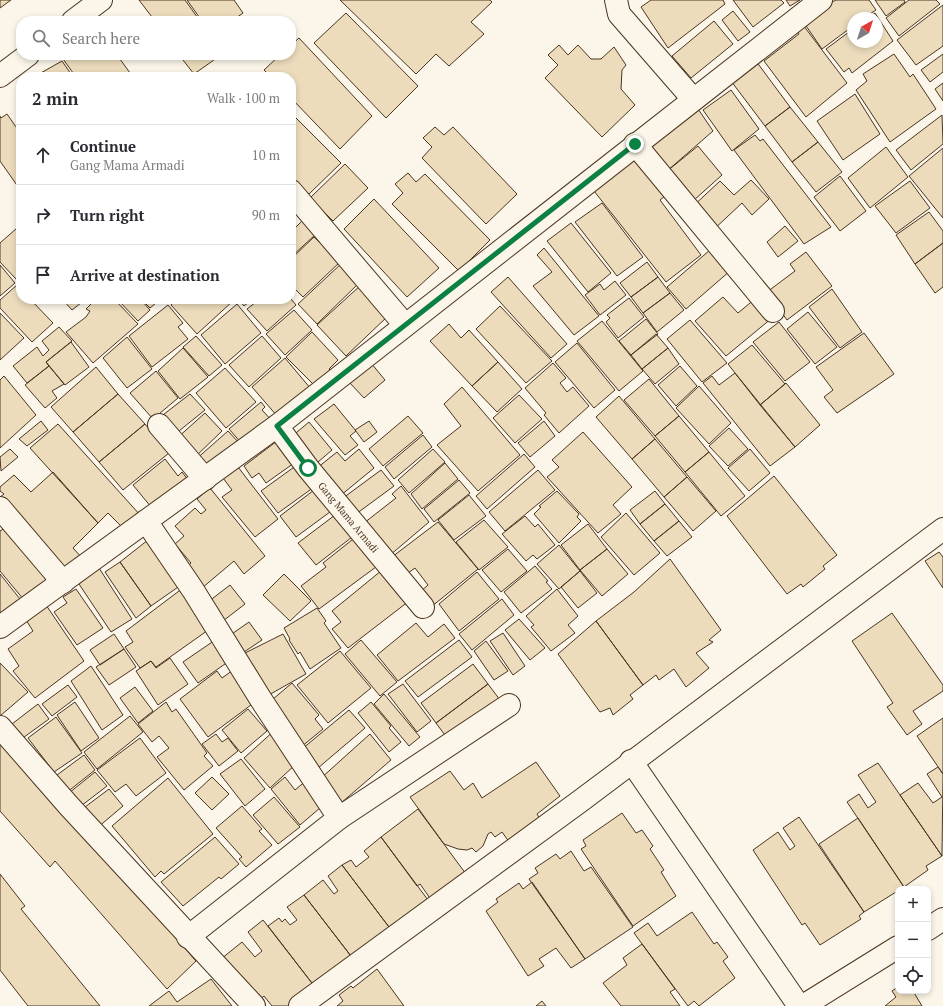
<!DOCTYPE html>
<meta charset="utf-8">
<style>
:root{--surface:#fff;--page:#f2f2f3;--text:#2b2b33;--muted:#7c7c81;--line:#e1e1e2}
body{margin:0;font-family:"PT Serif",serif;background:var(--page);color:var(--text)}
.controls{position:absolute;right:12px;bottom:12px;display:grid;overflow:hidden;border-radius:8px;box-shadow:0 2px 6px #0003}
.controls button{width:36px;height:36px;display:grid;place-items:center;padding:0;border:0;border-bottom:1px solid var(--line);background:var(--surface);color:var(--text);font:20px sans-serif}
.compass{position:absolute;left:847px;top:12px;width:36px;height:36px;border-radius:50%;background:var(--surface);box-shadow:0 2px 6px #0003;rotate:39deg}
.stop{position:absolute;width:12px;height:12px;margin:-9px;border:3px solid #0b8043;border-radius:50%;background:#fff}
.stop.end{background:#0b8043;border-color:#fff;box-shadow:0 1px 4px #0008}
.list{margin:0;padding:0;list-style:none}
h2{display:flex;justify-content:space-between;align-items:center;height:52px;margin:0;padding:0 16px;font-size:17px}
h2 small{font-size:13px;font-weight:400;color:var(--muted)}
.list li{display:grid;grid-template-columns:26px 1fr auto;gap:12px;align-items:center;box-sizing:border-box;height:60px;padding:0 16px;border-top:1px solid var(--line)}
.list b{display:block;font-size:15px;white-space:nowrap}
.list p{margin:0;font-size:13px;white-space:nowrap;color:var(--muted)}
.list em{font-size:13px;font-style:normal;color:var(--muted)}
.icon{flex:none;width:22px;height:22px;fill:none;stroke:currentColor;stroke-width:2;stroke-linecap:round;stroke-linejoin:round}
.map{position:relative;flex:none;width:943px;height:1006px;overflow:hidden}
.search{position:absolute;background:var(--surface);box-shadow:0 2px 6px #0003;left:16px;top:16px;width:280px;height:44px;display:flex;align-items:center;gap:10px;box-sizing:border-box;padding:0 14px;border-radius:16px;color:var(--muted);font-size:15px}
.panel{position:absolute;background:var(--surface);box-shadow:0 2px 6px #0003;left:16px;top:72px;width:280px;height:232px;border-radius:16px}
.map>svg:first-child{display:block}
.building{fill:#ecdcbc;stroke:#4a3520}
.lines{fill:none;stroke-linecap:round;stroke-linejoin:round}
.minor-casing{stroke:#4a3520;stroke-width:24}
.minor{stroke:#fbf6e9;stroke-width:22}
.route{stroke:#0b8043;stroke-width:5}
.labels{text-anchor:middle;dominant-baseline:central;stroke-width:3;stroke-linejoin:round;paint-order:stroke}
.street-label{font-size:10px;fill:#4a3520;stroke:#fbf6e9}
</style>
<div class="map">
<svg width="943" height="1006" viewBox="0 0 943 1006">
<rect width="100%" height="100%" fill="#fbf6e9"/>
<path class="building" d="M0 0H11L0 8Z
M139 0H185L200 21H155Z
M187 0H234L243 13 232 21H202Z
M340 0H490L492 2 471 22 484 34 449 66 436 54 416 74Z
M651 0H723L725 4 668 48 641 7Z
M733 0H781L784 3 753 27Z
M786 0H800L790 6Z
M830 0 832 2 836 0H869L876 10 864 18H853V26L822 49 802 20Z
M875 0H904L905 2 886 16Z
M909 0H936L940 4 899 36 886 18Z
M943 5V46L916 65 897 40Z
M733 11 750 32 738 41 722 20Z
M346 13 418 86 386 118 314 43Z
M875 13 893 41 852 73 849 68 844 72 826 49 853 29V42H877V18H868Z
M714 21 733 44 691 78 672 56Z
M800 21 847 83 806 117 764 61 799 34 793 26Z
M299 38 372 116 340 149 291 98V77H271L264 70 280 55H291V45Z
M559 45 568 55 578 45 591 59H601L614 47 626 65 622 70 621 89 635 105 602 137 545 78 558 65 548 55Z
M894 54 910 77 913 74 936 109 890 142 856 90 867 81 863 74Z
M943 54V72L930 82 921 70Z
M68 55H117L133 77H76L63 59Z
M179 55H221L194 74Z
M753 57 790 107 765 126 728 77Z
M62 61 73 77H41L39 74Z
M943 83V101L935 89Z
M731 90 759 129 732 151 703 110Z
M855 94 880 134 843 160 817 121Z
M694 103 713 131 667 171 645 147Z
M790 107 818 142 792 162 765 126Z
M291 113 341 163 309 194 291 176Z
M7 114 21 134V191L0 161V116L1 118Z
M942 115 943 144 911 170 896 150Z
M435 127 444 135 453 127 517 194 486 224 422 158 432 147 423 138Z
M755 135 760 141 763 139 831 227 804 244 734 150Z
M818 142 842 172 816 192 792 162Z
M698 146 722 175 693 201 666 172Z
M886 147 908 177 870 208 848 178Z
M943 148V218L909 176Z
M640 153 670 192 660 200 701 255 666 282 594 191Z
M345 164 368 188 333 221 310 198Z
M408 173 416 182 425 174 490 240 459 271 392 204 403 193 395 184Z
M840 176 866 211 840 231 814 197Z
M751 180 769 199 752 215 742 203 711 232 690 209 720 181 734 195Z
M910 181 930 208 896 233 875 206Z
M374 199 439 268 407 297 344 229Z
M602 203 643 257 617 276 575 222Z
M929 212 943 231V243L915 264 896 235Z
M303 220 316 234 291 257V232Z
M571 223 611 273 588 292 547 241Z
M21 225V233L17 228Z
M785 226 798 241 778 257 767 242Z
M17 228 21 233V274L16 279 0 262V243Z
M314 237 340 262 303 297 291 285V259Z
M943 243V287L935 293 915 264Z
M544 248 599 316 574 335 533 286 552 272 537 255Z
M710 250 730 271 686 309 667 287Z
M806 252 832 286 787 320 767 292 795 271 790 264Z
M647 262 658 277 631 297 620 283Z
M342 263 360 282 317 324 298 304Z
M0 265 15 283 0 296Z
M21 275V285L16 279Z
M508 277 567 344 551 358 491 292Z
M658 277 670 293 643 313 631 297Z
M615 281 626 295 600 315 585 295 600 284 604 290Z
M17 285 21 289V299H30L53 323 32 342 0 308V300Z
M361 285 389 315 346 356 317 325Z
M832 289 862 332 840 348 809 307Z
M670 293 684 310 657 332 643 313Z
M723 297 738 313 756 298 772 318 726 356 695 321Z
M629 298 644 317 618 338 606 322 610 318 607 315Z
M62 299H86L72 310Z
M96 299H114L138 324 93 363 66 332 86 317 90 311 86 309Z
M117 299H140L150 310 138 321Z
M141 299H161L150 308Z
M177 299H233L234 300 197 334 171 305Z
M238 299H253L244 306Z
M260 299H291L296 305 267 331 247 309Z
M237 304 261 333 225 364 201 335Z
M168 305 183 323 178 327 188 339 152 367 129 336Z
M500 306 552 361 526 383 476 329Z
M294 310 312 330 285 355 266 334Z
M808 312 837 347 815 364 787 329Z
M0 313 24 338 0 360Z
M646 319 658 334 631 355 619 341Z
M690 320 727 363 702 382 667 339Z
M602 321 643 371 619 391 577 341Z
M779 322 810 362 785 381 753 342Z
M449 324 461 338 469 330 498 362 472 386 430 341Z
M59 327 72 341 46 362 49 366 27 383 13 366 37 347 43 356 49 350 42 341Z
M312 332 338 360 329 369 333 373 317 388 286 357Z
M864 333 894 374 837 413 824 397 833 390 816 367Z
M656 334 668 348 642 369 631 355Z
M196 336 222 365 209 376 183 347Z
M262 336 281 358 249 387 229 365Z
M127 337 152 369 127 388 103 358Z
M71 342 89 367 65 385 46 362Z
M577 343 615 390 594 408 555 362Z
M752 345 785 384 760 405 728 364Z
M183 348 208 377 180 399 158 371Z
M668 348 679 364 655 384 642 369Z
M285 358 311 389 278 417 252 387Z
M498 362 522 389 497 412 472 386Z
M371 363 385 380 364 398 349 382Z
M553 363 566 378 560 383 567 392 573 387 589 406 559 433 544 415 546 413 525 388Z
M49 366 64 384 52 391 57 398 45 408 25 385Z
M680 366 697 386 676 406 658 385Z
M96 367 118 394 73 432 51 407Z
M225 368 256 402 226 428 196 393Z
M156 371 178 398 153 419 130 393Z
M735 373 795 447 770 466 703 383 712 376 719 385Z
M4 376 36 415 0 448V380Z
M649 379 679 416 655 436 624 400Z
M786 383 820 425 795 447 760 405Z
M699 386 731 423 709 444 676 408Z
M462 387 520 455 478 491 437 445 461 426 444 404Z
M118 394 145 424 99 462 73 432Z
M190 394 205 410 174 435 159 418Z
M519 395 542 419 515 443 493 418Z
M619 396 655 439 632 459 596 417Z
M261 402 265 407 262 410 273 422 244 446 229 429Z
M334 404 356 431 350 436 358 445 345 455 314 419Z
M205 413 222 431 194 458 176 439Z
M408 416 423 433 383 466 369 449Z
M679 416 709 452 685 472 655 436Z
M41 421 48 430 27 446 19 439Z
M369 421 377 432 364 442 355 430Z
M544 421 555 436 530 457 518 443Z
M309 422 332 450 311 468 290 438Z
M58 424 141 516 126 531 108 513 98 523 30 448Z
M145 424 169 453 123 490 99 462Z
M729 428 748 449 728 466 709 446Z
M228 431 240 444 206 475 194 461Z
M583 432 632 487 613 505 621 514 598 533 547 477 559 467 552 460Z
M423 435 432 447 394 479 385 467Z
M281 438 297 461 266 483 259 473 252 478 244 466Z
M655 439 687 477 664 497 632 459Z
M10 449 18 457 1 471 0 457Z
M359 449 374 468 340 496 317 468 337 452 345 461Z
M433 449 445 462 409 493 398 480Z
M750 449 770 473 749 491 728 468Z
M709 452 745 496 721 516 685 472Z
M524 454 535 467 487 509 476 496Z
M165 459 178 476 182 472 191 484 156 513 133 485Z
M301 462 317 485 278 513 261 491Z
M445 463 458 479 422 509 411 494Z
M238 467 278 519 255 537 222 497 232 490 223 478Z
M381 470 394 486 356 514 343 498Z
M538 470 555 490 505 531 489 512Z
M53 472 98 523 73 548 83 559 65 576 0 504V497L4 494 0 491V487L14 475 31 492Z
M774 476 837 555 823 566 825 569 803 587 801 584 787 594 727 516Z
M687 477 716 511 693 531 664 497Z
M459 480 470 493 434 522 424 509Z
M401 486 429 522 389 556 364 523 396 498 392 494Z
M318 487 334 509 296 537 280 516Z
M210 488 265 556 244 574 234 561 202 588 184 569 191 563 175 544 184 536 175 526 195 508 201 514 206 510 197 499Z
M557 491 579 514 577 517 581 521 559 543 534 514 541 507 539 506Z
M655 491 665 504 640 524 630 510Z
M469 495 486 516 454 540 438 520Z
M665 504 679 521 654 541 640 524Z
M339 512 356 534 316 565 298 543Z
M626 513 660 553 634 575 601 537Z
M525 516 535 527 538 524 555 545 537 559 533 555 526 561 502 534Z
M484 520 508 547 479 570 456 542Z
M679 521 692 537 667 556 654 541Z
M438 522 478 569 431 607 420 592 428 585 415 568 401 578 388 560Z
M588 524 607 549 580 570 561 545Z
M5 528 52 583 24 600 0 571V531Z
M362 532 384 561 319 609 301 586 326 567 323 563Z
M148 540 181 585 151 606 120 562Z
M559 545 580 571 559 589 537 564Z
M508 549 527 571 501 592 482 570Z
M607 549 628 574 602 596 580 570Z
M939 552 943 557V588L925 561Z
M670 559 721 630 709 640 713 642 696 653 709 668 686 687 674 669 659 680 656 675 643 685 596 621 634 592Z
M120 562 151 606 136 618 105 572Z
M387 566 413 598 348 648 332 629 341 622 332 611Z
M535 566 548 581 546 582 552 589 521 613 504 592Z
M99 568 132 619 111 632 79 584Z
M580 571 597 593 578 608 561 587Z
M477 572 499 599 459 631 439 604Z
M0 574 24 604 0 624Z
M284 574 311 601 290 621 263 595Z
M230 585 245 604 219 624 204 605Z
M183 588 211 628 156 667 151 661 140 668 125 647 133 642 126 631Z
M76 589 103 628 77 645 54 612 67 603 63 597Z
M557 589 578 616 568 625 575 633 551 651 531 627 534 625 526 616Z
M502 599 514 615 472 650 459 634Z
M46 605 84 661 35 698 13 671 19 666 8 649 33 631 26 620Z
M317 608 326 621 324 623 341 648 310 669 300 652 298 654 289 640 290 639 284 628Z
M892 613 943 685V691L913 711 922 724 907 735 887 707 893 703 852 641Z
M519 619 545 648 530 660 505 630Z
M596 621 643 685 630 695 633 699 613 715 610 708 600 712 558 654Z
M249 622 262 640 241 654 229 636Z
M416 623 428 637 444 624 455 638 398 681 377 655Z
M503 633 525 666 513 675 490 641Z
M114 634 124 649 100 665 90 650Z
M283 634 306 674 267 696 245 653Z
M218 638 232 659 198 683 183 662Z
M361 640 397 682 380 696 345 654Z
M459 640 472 657 418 697 405 681Z
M486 641 508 671 494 680 474 651Z
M124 649 136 667 109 685 96 667Z
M340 651 371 688 328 723 297 685Z
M170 658 188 684 158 705 136 671 151 661 156 668Z
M0 663 28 692 0 716Z
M473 664 488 684 436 723 421 703Z
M91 666 123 715 102 730 71 681Z
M236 668 259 699 208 737 180 699 217 671 222 678Z
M292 683 319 715 315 719 323 729 301 747 266 705Z
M403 684 431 721 417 732 388 694Z
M488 684 503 704 450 742 436 723Z
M68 685 77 697 52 716 42 704Z
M135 687 153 711 138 723 120 698Z
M384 694 420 737 409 746 374 704Z
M75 702 99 738 81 751 57 715Z
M166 702 172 712 176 709 207 753 204 756 213 766 184 790 157 757 169 748 159 736 152 742 138 724Z
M371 702 391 726 389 728 401 742 389 752 358 713Z
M38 704 49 719 20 740 8 727Z
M248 709 267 731 241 753 222 730Z
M349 710 365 728 318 768 302 749Z
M130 716 143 732 97 769 84 752Z
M56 717 82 753 54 772 28 738Z
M943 718V774L917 736Z
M276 729 295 765 270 788 244 758Z
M216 734 222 742 228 738 238 751 219 766 202 744Z
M370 734 391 760 341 803 320 779Z
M140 738 166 773 136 796 126 784 115 792 97 770Z
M0 739 196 961 167 989 55 861 50 867 0 811Z
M84 755 95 770 66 793 53 778Z
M241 759 265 789 245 806 220 774Z
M536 762 560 796 537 814 543 824 512 846 502 832 495 837 491 832 488 834 483 846 476 852 472 848 467 850 458 849 444 844 410 797 450 771 464 790 473 783 482 798Z
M878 763 942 856 926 866 928 870 904 887 847 802 859 794 868 808 876 802 858 775Z
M938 767 943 774 942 856 900 795 918 783 933 803 942 797 927 774Z
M95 772 107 786 81 806 69 793Z
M212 777 229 794 212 810 195 793Z
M285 777 295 790 308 779 327 802 300 825 271 789Z
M168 778 213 834 164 874 161 871 155 877 112 826Z
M109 789 123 806 97 828 81 810Z
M274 797 300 827 278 844 253 815Z
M242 806 262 829 259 831 272 845 246 867 239 859 242 857 216 828Z
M418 809 466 874 432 901 420 884 417 886 381 837Z
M622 813 636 833 642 830 653 846 650 849 664 870 661 872 676 896 633 926 581 849 586 846 583 840Z
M799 817 864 912 859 916 861 919 820 945 805 923 802 925 753 850 778 832 790 850 795 846 783 828Z
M858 818 904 887 864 912 819 844Z
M215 837 239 864 221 879 219 877 183 906 161 882Z
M381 837 431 904 392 931 342 865 351 860 356 867 369 857 364 851Z
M571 851 584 871 591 867 633 927 585 959 529 879 538 873 535 868 556 854 560 859Z
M342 865 392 931 354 960 304 895 323 880 334 894 338 891 328 876Z
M0 874 25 906 21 909 100 1006H28L0 970Z
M532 882 585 959 571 968 556 948 539 959 544 966 528 976 486 911 498 902 496 899 519 883 523 889Z
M304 895 354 960 315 987 268 926 279 918 282 922 285 919 290 925 297 920 287 907Z
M692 912 714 944 717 942 728 957 723 961 735 978 699 1006 694 1001 688 1006 634 933 648 923 657 936Z
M263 920 315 987 297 1006H272L264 996 257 1002 221 959 242 942 255 957 262 951 248 932Z
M642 944 675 989 670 992 680 1006H621L603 983 627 965 623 958Z
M377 969 404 1006H337L343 1001 339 995 351 986 353 988Z
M211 979 232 1006H149L169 991 177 1002Z
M898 987V991H913L922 1006H885L896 997 892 991Z
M542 1001 546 1006H536Z"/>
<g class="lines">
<g class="minor-casing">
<g id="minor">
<path d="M616 0 619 14 693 99"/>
<path d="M73 21 101 0"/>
<path d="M0 76 28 55"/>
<path d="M635 144 773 311"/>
<path d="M291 191 405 325"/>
<path d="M159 425 205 479"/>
<path id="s1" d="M277 426 308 468 423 607"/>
<path d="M0 508 63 582"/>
<path d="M146 521 193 590 260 698 339 818"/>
<path d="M0 627 277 426 821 0"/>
<path d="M0 727 69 806 254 1006"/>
<path d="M631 761 799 1006"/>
<path d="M928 929 943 919"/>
<path d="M188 937 339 818 509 705"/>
<path d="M300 1006 579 802 943 529"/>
<path d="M803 1006 898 947"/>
</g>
</g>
<use href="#minor" class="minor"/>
</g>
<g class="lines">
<path class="route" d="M308 468 277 426 635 144"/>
</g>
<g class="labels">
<g class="street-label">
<text stroke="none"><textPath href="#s1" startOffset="116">Gang Mama Armadi</textPath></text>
</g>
</g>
</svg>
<div class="controls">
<button>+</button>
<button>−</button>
<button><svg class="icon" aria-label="locate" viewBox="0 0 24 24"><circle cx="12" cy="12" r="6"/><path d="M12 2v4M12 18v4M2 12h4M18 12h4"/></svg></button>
</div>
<svg class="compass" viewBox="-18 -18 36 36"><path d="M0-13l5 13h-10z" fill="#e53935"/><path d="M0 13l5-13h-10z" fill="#7c7c81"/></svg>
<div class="stop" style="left:308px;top:468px"></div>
<div class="stop end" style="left:635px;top:144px"></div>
<div class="search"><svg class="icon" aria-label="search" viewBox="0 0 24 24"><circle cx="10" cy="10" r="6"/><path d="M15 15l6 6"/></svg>Search here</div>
<section class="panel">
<h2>2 min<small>Walk · 100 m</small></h2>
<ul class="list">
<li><svg class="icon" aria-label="ahead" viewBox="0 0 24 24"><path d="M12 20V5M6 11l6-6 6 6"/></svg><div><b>Continue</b><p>Gang Mama Armadi</p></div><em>10 m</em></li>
<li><svg class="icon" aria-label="right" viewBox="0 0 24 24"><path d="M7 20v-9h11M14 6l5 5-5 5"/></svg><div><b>Turn right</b></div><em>90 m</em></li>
<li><svg class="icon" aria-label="arrive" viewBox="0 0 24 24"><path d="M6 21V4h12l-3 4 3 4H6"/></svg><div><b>Arrive at destination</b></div></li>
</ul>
</section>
</div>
